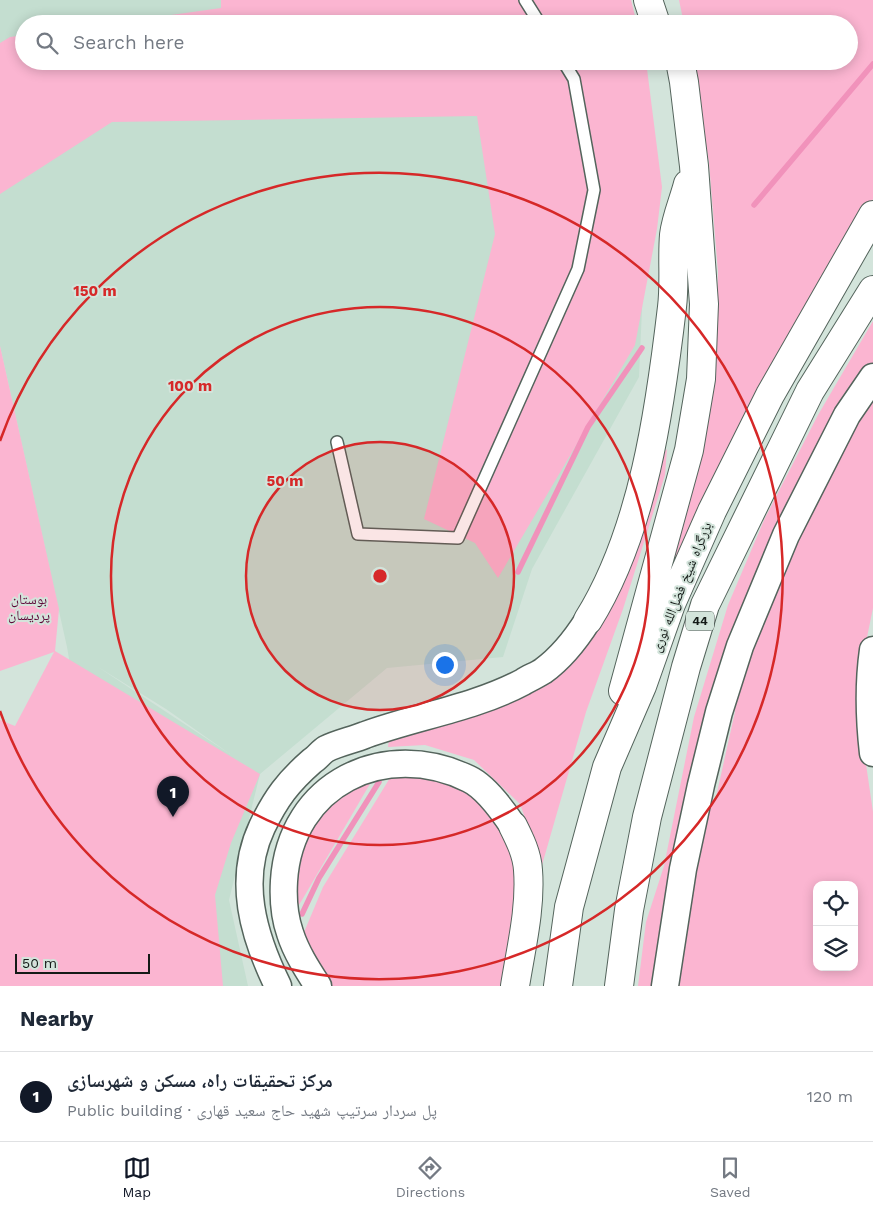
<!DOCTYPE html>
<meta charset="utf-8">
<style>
:root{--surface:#fff;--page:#f6f6f7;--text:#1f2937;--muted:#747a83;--line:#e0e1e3;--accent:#111827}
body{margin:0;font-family:"Work Sans","Noto Naskh Arabic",sans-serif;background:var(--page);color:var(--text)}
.controls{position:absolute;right:15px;bottom:15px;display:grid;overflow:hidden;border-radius:10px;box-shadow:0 2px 12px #0003}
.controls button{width:45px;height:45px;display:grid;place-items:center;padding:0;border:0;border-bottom:1px solid var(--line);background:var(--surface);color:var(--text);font:25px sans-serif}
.scale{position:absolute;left:15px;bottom:12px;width:135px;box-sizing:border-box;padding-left:5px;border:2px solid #141a17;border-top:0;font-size:14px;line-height:18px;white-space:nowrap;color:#141a17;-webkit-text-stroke:4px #d3e4db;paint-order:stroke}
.you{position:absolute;left:444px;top:664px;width:18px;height:18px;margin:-12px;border:4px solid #fff;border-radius:50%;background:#1a73e8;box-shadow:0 0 0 8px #1a73e833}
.badge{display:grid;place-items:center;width:32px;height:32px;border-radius:50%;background:var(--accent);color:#fff;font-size:16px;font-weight:700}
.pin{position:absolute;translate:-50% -41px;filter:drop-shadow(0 1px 2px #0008)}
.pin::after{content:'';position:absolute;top:26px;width:18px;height:15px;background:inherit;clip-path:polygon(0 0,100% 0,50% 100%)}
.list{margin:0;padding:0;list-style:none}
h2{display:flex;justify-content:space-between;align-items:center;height:65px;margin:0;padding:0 20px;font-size:21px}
h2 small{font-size:16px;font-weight:400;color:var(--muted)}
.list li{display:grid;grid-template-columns:32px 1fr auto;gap:15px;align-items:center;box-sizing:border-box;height:90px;padding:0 20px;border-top:1px solid var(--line)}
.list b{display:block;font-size:19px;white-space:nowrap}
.list p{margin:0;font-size:16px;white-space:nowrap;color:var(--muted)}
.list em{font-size:16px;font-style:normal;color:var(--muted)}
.icon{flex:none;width:28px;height:28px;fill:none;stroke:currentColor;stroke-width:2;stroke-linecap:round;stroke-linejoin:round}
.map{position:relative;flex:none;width:873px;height:986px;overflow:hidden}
.search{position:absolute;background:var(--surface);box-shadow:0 2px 12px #0003;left:15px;right:15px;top:15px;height:55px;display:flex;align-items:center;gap:12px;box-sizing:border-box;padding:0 18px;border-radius:28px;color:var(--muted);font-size:19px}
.sheet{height:155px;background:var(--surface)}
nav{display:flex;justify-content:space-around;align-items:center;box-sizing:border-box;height:70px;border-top:1px solid var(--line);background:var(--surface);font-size:14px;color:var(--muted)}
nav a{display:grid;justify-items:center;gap:2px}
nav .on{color:var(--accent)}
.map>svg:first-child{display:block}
.built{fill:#c4ded0;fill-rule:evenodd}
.green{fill:#fbb5d1;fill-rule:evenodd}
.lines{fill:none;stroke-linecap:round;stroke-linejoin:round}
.stream{stroke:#f192bb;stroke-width:5.5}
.service-casing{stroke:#54645c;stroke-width:14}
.tertiary-casing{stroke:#54645c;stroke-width:29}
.trunk-casing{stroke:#54645c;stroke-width:30}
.service{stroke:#fff;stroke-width:11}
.tertiary{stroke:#fff;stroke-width:26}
.trunk{stroke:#fff;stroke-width:28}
.ring{fill:none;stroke:#d62828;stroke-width:2.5}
.labels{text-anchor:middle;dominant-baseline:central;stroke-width:4;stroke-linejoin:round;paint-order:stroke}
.shield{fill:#d3e4db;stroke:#4d5752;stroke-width:1}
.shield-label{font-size:12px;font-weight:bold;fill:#141a17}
.street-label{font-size:14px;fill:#141a17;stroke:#d3e4db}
.park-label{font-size:14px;fill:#5e0838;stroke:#d3e4db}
.centre{fill:#d62828;stroke:#d3e4db;stroke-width:2.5}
.ring-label{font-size:15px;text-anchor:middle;font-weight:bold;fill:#d62828;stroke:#d3e4db;stroke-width:4;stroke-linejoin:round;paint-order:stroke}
</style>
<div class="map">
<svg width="873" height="986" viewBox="0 0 873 986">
<rect width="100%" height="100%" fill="#d3e4db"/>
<path class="built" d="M0 0H586L597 24H24V61H613L643 286 639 377 532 569 503 657 387 668 260 774 229 900 248 986H0L103 860 67 647 0 346ZM98 667 166 709 230 754Z"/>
<path class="green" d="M221 0H631L637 24H107L221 8Z
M679 0H873V199L815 296 637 673 699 465 708 409 716 323 718 272 709 163 692 61H849V24H684Z
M24 35V61H646L662 187 657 229 635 345 498 578 475 543 424 519 495 234 477 116 112 122 0 194V43L10 37Z
M873 321V367L755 584 656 986H638L646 922 664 866 694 717 728 605 765 518 818 415Z
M0 346 59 609 55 651 260 774 231 843 215 895 223 986H0V720L15 726 54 652 0 671Z
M873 388V608L865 647 861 730 873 812V986H672L701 811 716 797 735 712 730 701 763 605ZM817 885H854V967H817Z
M667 449 665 475 623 609 586 712 542 865 520 804 474 760 425 745 388 747 389 740 526 696 580 654 623 583 664 452Z
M393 773 436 776 477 797 503 829 519 876 505 986H329L302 937 323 887Z
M374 777 302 900 295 911 294 866 324 806Z"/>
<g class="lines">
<path class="stream" d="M754 205 873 64
M518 572 588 427 642 348
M302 914 319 878 379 782"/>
<g class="service-casing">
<path id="service" d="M525 0 540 24
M337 442 358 534 458 538 578 269 594 190 574 79 563 61"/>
</g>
<g class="tertiary-casing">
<path id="tertiary" d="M873 650C868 685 869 718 873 753
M278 986C253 935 237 880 262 827 276 798 288 782 312 761 317 758 321 752 326 749 338 743 353 740 365 735 417 716 474 708 523 682 529 678 537 675 543 671 561 658 576 639 588 620
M318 986C307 969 296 952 290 933 284 916 283 898 284 881 290 783 385 738 469 779 486 787 503 811 513 826
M665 986 683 869 701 785 719 712 740 646 786 535 847 415 873 377"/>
</g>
<g class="trunk-casing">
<path id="trunk" d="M648 0 656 24
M588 620C643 532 660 410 672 307 675 283 672 259 674 235 676 218 684 200 688 184
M623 691 689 450 701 379 704 304 694 166 684 82 680 61
M513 826C520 840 527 854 528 870 531 908 521 948 515 986
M558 986 569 907 607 767 642 686 671 604 712 511 770 395 873 215
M619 986 629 910 647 817 686 667 705 605 810 391 873 290"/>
</g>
<use href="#service" class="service"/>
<use href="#tertiary" class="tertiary"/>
<use href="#trunk" class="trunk"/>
</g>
<circle cx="380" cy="576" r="134" fill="#d62828" fill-opacity=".12"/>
<g class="ring">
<circle cx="380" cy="576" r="134"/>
<circle cx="380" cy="576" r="269"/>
<path d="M0 441A403 403 0 1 1 0 711"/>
</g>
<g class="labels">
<rect class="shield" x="686" y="611.5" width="28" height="19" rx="4"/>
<g class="shield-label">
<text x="700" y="621">44</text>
</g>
<g class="street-label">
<text transform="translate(681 587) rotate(-68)">بزرگراه شیخ فضل‌الله نوری</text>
</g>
<g class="park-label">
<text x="29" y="599">بوستان<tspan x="29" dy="16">پردیسان</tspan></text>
</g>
</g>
<circle cx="380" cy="576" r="8" class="centre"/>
<g class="ring-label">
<text x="95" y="296">150 m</text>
<text x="190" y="391">100 m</text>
<text x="285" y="486">50 m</text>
</g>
</svg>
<div class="controls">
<button><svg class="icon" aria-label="locate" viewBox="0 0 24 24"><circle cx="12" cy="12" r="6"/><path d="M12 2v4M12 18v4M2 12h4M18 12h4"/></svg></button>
<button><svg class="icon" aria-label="layers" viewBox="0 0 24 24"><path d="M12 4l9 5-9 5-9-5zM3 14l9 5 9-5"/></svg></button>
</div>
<div class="scale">50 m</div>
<div class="you"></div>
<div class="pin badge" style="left:173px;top:817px">1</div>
<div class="search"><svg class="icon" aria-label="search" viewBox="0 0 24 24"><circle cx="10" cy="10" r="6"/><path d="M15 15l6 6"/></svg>Search here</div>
</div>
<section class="sheet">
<h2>Nearby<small></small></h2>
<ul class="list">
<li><span class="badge">1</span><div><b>مرکز تحقیقات راه، مسکن و شهرسازی</b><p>Public building · پل سردار سرتیپ شهید حاج سعید قهاری</p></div><em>120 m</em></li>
</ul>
</section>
<nav>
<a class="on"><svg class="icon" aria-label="map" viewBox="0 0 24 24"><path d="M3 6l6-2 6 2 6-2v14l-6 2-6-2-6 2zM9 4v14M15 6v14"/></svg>Map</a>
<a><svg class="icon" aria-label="directions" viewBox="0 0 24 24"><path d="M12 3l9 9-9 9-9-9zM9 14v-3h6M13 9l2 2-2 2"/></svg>Directions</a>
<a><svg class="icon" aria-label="saved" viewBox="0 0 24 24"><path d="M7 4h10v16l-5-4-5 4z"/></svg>Saved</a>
</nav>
